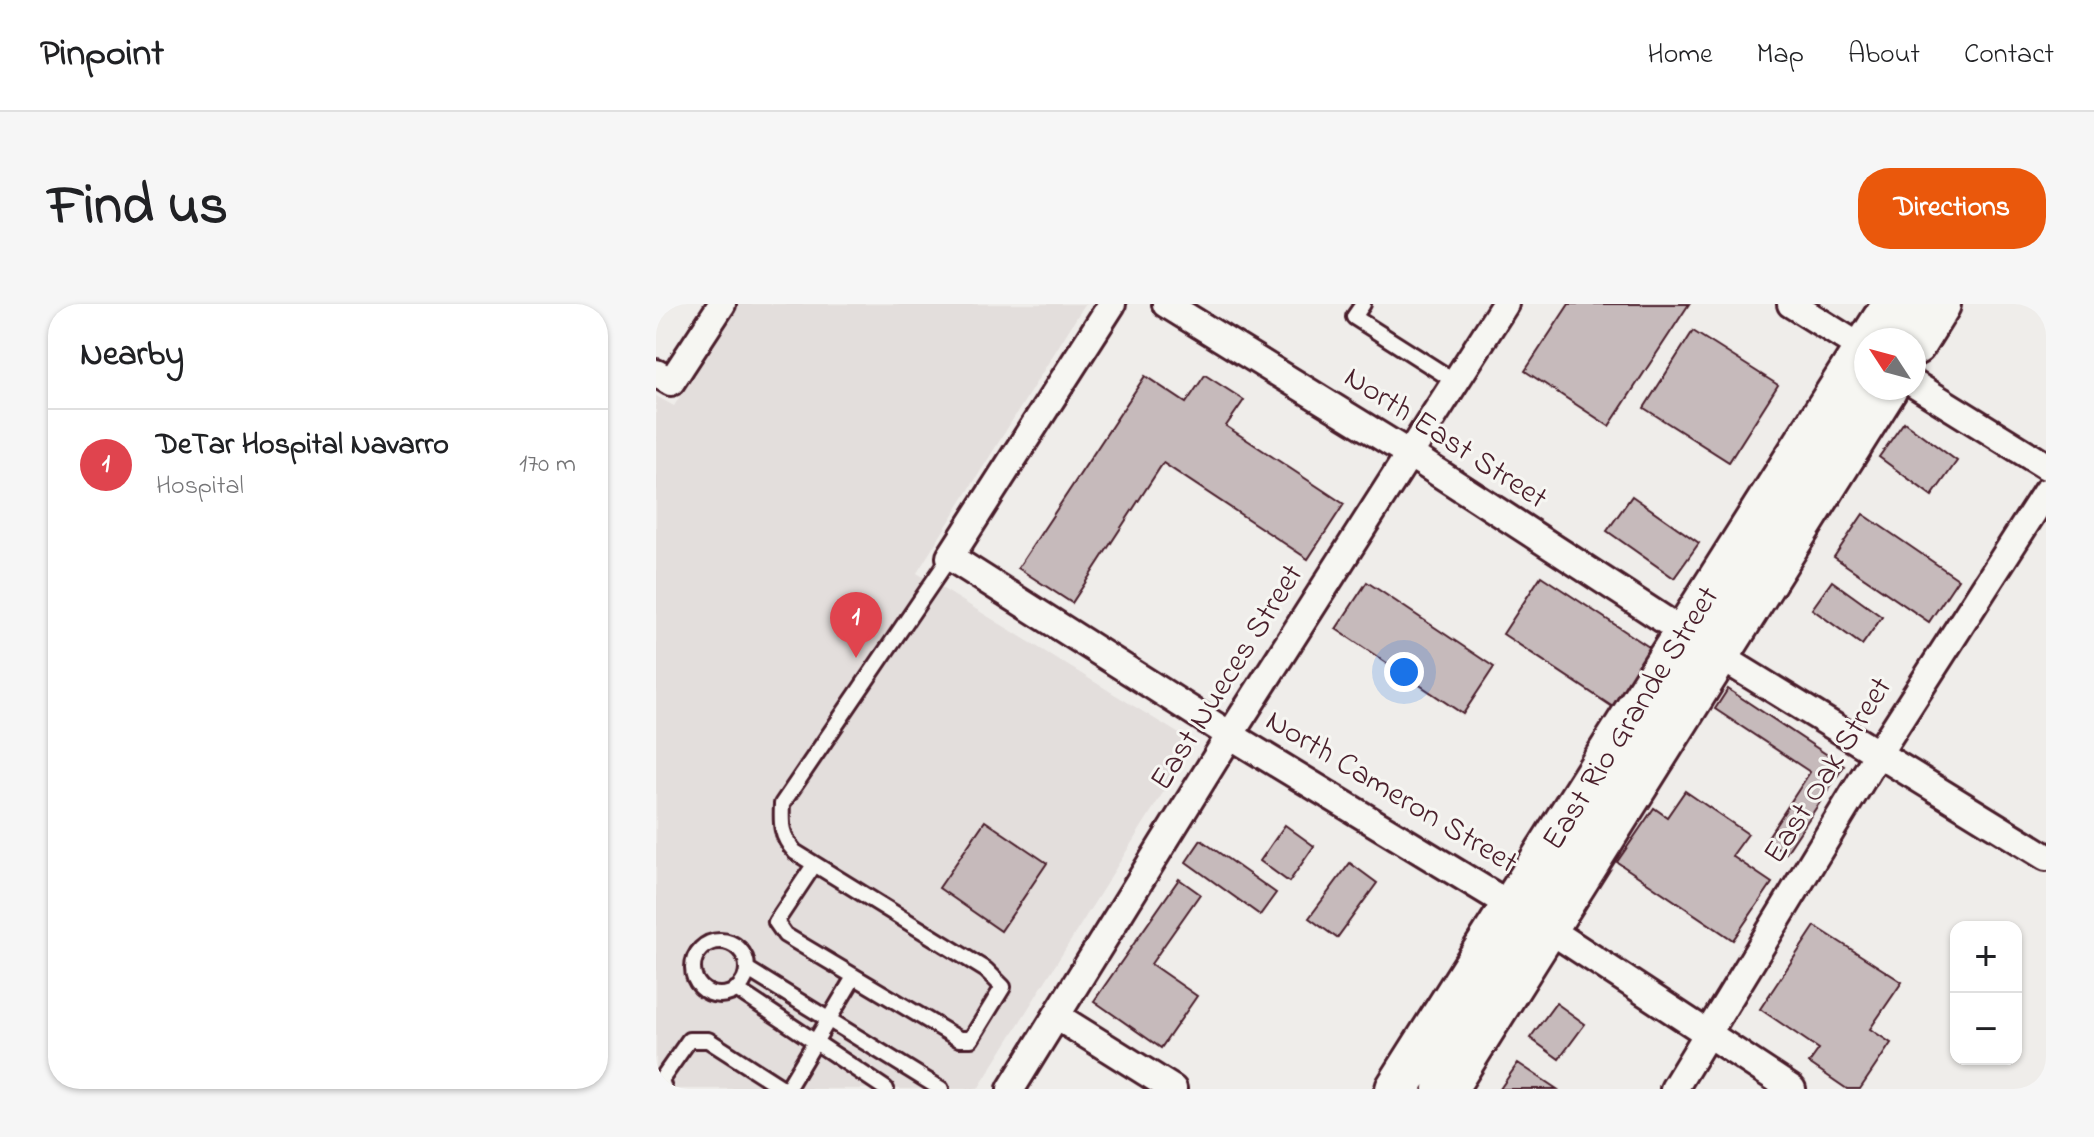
<!DOCTYPE html>
<meta charset="utf-8">
<style>
:root{--surface:#fff;--page:#f6f6f6;--text:#202124;--muted:#757577;--line:#e0e0e0;--accent:#ea580c}
body{margin:0;font-family:"Indie Flower",sans-serif;background:var(--page);color:var(--text)}
.controls{position:absolute;right:24px;bottom:24px;display:grid;overflow:hidden;border-radius:16px;box-shadow:0 2px 6px #0004}
.controls button{width:72px;height:72px;display:grid;place-items:center;padding:0;border:0;border-bottom:2px solid var(--line);background:var(--surface);color:var(--text);font:40px sans-serif}
.compass{position:absolute;left:1198px;top:24px;width:72px;height:72px;border-radius:50%;background:var(--surface);box-shadow:0 2px 6px #0004;rotate:306deg}
.you{position:absolute;left:748px;top:368px;width:28px;height:28px;margin:-20px;border:6px solid #fff;border-radius:50%;background:#1a73e8;box-shadow:0 0 0 12px #1a73e833}
.badge{display:grid;place-items:center;width:52px;height:52px;border-radius:50%;background:var(--accent);color:#fff;font-size:26px;font-weight:700}
.pin{position:absolute;translate:-50% -66px;filter:drop-shadow(0 2px 4px #0008)}
.pin::after{content:'';position:absolute;top:42px;width:28px;height:24px;background:inherit;clip-path:polygon(0 0,100% 0,50% 100%)}
.list{margin:0;padding:0;list-style:none}
h2{display:flex;justify-content:space-between;align-items:center;height:104px;margin:0;padding:0 32px;font-size:34px}
h2 small{font-size:26px;font-weight:400;color:var(--muted)}
.list li{display:grid;grid-template-columns:52px 1fr auto;gap:24px;align-items:center;box-sizing:border-box;height:112px;padding:0 32px;border-top:2px solid var(--line)}
.list b{display:block;font-size:30px;white-space:nowrap}
.list p{margin:0;font-size:26px;white-space:nowrap;color:var(--muted)}
.list em{font-size:26px;font-style:normal;color:var(--muted)}
.map{position:relative;flex:none;width:1390px;height:785px;overflow:hidden;border-radius:32px}
header{display:flex;align-items:center;gap:48px;box-sizing:border-box;height:112px;padding:0 40px;background:var(--surface);border-bottom:2px solid var(--line)}
header strong{font-size:38px}
nav{display:flex;gap:44px;margin-inline-start:auto;font-size:28px}
.intro{display:flex;align-items:center;justify-content:space-between;box-sizing:border-box;height:192px;padding:0 48px}
h1{margin:0;font-size:56px}
.button{padding:20px 36px;border-radius:32px;background:var(--accent);color:#fff;font-size:28px;font-weight:700}
main{display:flex;gap:48px;padding:0 48px}
aside{flex:1;background:var(--surface);border-radius:32px;box-shadow:0 2px 6px #0004}
.map>svg:first-child{display:block}
.built{fill:#e3dedc}
.building{fill:#c6babb;stroke:#4a1f2b;stroke-width:2}
.lines{fill:none;stroke-linecap:round;stroke-linejoin:round}
.lane-casing{stroke:#4a1f2b;stroke-width:20}
.street-casing{stroke:#4a1f2b;stroke-width:32}
.primary-casing{stroke:#4a1f2b;stroke-width:48}
.lane{stroke:#f6f6f2;stroke-width:14}
.street{stroke:#f6f6f2;stroke-width:26}
.primary{stroke:#f6f6f2;stroke-width:42}
.labels{text-anchor:middle;dominant-baseline:central;stroke-width:6;stroke-linejoin:round;paint-order:stroke}
.street-label{font-size:32px;fill:#4a1f2b;stroke:#f6f6f2}
</style>
<header>
<strong>Pinpoint</strong>
<nav><a>Home</a><a>Map</a><a>About</a><a>Contact</a></nav>
</header>
<div class="intro"><h1>Find us</h1><a class="button">Directions</a></div>
<main>
<aside>
<h2>Nearby<small></small></h2>
<ul class="list">
<li><span class="badge" style="background:#e0444e">1</span><div><b>DeTar Hospital Navarro</b><p>Hospital</p></div><em>170 m</em></li>
</ul>
</aside>
<div class="map">
<svg width="1390" height="785" viewBox="0 0 1390 785">
<rect width="100%" height="100%" fill="#efedea"/>
<filter id="ink" filterUnits="userSpaceOnUse"><feTurbulence type="fractalNoise" baseFrequency=".0125" numOctaves="2"/><feDisplacementMap in="SourceGraphic" scale="16" xChannelSelector="R" yChannelSelector="G"/><feConvolveMatrix kernelMatrix="1 2 1 2 8 2 1 2 1" color-interpolation-filters="sRGB"/></filter>
<g filter="url(#ink)">
<path class="built" d="M81 0H429L261 269 538 439 322 785H0V92L18 102Z"/>
<path class="building" d="M913 0H1033L953 122 869 67Z
M1037 27 1122 81 1073 158 988 104Z
M549 71 588 96 570 122 688 200 652 255 507 159 416 299 362 264 489 72 530 99Z
M1248 118 1301 157 1276 192 1223 153Z
M976 192 1043 239 1018 274 951 227Z
M1207 210 1302 275 1273 318 1178 253Z
M885 272 999 347 960 405 847 330Z
M1176 277 1226 313 1206 341 1156 305Z
M711 278 838 363 807 410 680 325Z
M1072 385 1188 462 1130 549 1110 536 1154 468 1059 405Z
M1029 487 1092 530 1076 552 1116 579 1077 636 961 558 998 504 1011 513Z
M329 517 391 559 345 627 283 584Z
M629 521 658 542 633 578 604 557Z
M545 536 620 589 604 611 530 558Z
M694 559 721 579 681 634 653 614Z
M523 575 544 590 495 660 541 692 505 744 438 697Z
M1159 622 1246 678 1214 725 1235 739 1204 785H1191L1153 759 1163 745 1104 705Z
M900 699 929 720 903 755 874 734Z
M862 759 901 785H844Z"/>
<g class="lines">
<g class="lane-casing">
<path id="lane" d="M707 0 698 13 800 78
M158 561 120 618 129 631 303 735H315L347 683 330 666 139 548C125 532 125 521 126 500L294 253
M37 664a27 27 0 1 1 54 0a27 27 0 1 1-54 0Z
M91 665 285 785
M80 685 230 785
M8 785 5 776 33 736H52L128 785
M131 785 198 673"/>
</g>
<g class="street-casing">
<path id="street" d="M456 0 294 253 574 431 857 603
M510 0 755 151 1030 330
M1135 0 1209 46
M0 69 15 78 66 0
M1258 80 1390 162
M1062 351 1390 553
M891 624 1136 785
M402 713 517 785
M355 785 574 431 849 0
M1018 785 1223 448 1390 188"/>
</g>
<g class="primary-casing">
<path id="primary" d="M1215 36 1238 0
M1258 40 1283 0
M741 785 1210 44
M789 785 1230 84"/>
</g>
<use href="#lane" class="lane"/>
<use href="#street" class="street"/>
<use href="#primary" class="primary"/>
</g>
</g>
<g class="labels">
<g class="street-label">
<text transform="translate(789 135) rotate(33)">North East Street</text>
<text transform="translate(572 374) rotate(-58)">East Nueces Street</text>
<text transform="translate(976 415) rotate(-58)">East Rio Grande Street</text>
<text transform="translate(1173 467) rotate(-58)">East Oak Street</text>
<text transform="translate(735 489) rotate(31)">North Cameron Street</text>
</g>
</g>
</svg>
<div class="controls">
<button>+</button>
<button>−</button>
</div>
<svg class="compass" viewBox="-18 -18 36 36"><path d="M0-13l5 13h-10z" fill="#e53935"/><path d="M0 13l5-13h-10z" fill="#757577"/></svg>
<div class="you"></div>
<div class="pin badge" style="left:200px;top:354px;background:#e0444e">1</div>
</div>
</main>
